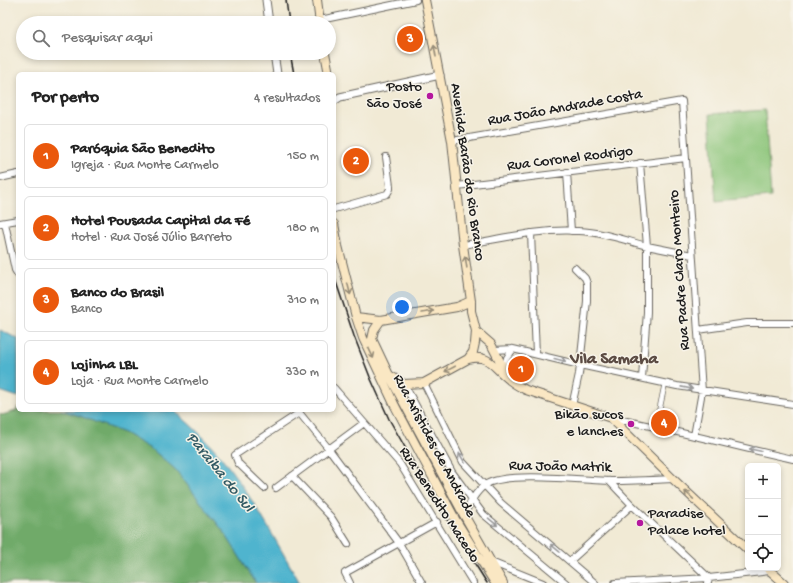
<!DOCTYPE html>
<html lang="pt">
<meta charset="utf-8">
<style>
:root{--surface:#fff;--page:#f6f6f6;--text:#222;--muted:#767676;--line:#e0e0e0;--accent:#ea580c}
body{margin:0;font-family:"Gochi Hand",sans-serif;background:var(--page);color:var(--text)}
.controls{position:absolute;right:12px;bottom:12px;display:grid;overflow:hidden;border-radius:6px;box-shadow:0 2px 6px #0003}
.controls button{width:36px;height:36px;display:grid;place-items:center;padding:0;border:0;border-bottom:1px solid var(--line);background:var(--surface);color:var(--text);font:20px sans-serif}
.you{position:absolute;left:402px;top:307px;width:14px;height:14px;margin:-10px;border:3px solid #fff;border-radius:50%;background:#1a73e8;box-shadow:0 0 0 6px #1a73e833}
.badge{display:grid;place-items:center;width:26px;height:26px;border-radius:50%;background:var(--accent);color:#fff;font-size:13px;font-weight:700}
.pin{position:absolute;translate:-50% -50%;border:2px solid #fff;box-shadow:0 1px 4px #0006}
.list{margin:0;padding:0;list-style:none}
h2{display:flex;justify-content:space-between;align-items:center;height:52px;margin:0;padding:0 16px;font-size:17px}
h2 small{font-size:13px;font-weight:400;color:var(--muted)}
.list li{display:grid;grid-template-columns:26px 1fr auto;gap:12px;align-items:center;box-sizing:border-box;height:64px;margin:0 8px 8px;padding:0 8px;border:1px solid var(--line);border-radius:6px}
.list b{display:block;font-size:15px;white-space:nowrap}
.list p{margin:0;font-size:13px;white-space:nowrap;color:var(--muted)}
.list em{font-size:13px;font-style:normal;color:var(--muted)}
.icon{flex:none;width:22px;height:22px;fill:none;stroke:currentColor;stroke-width:2;stroke-linecap:round;stroke-linejoin:round}
.map{position:relative;flex:none;width:793px;height:583px;overflow:hidden}
.search{position:absolute;background:var(--surface);box-shadow:0 2px 6px #0003;left:16px;top:16px;width:320px;height:44px;display:flex;align-items:center;gap:10px;box-sizing:border-box;padding:0 14px;border-radius:22px;color:var(--muted);font-size:15px}
.panel{position:absolute;background:var(--surface);box-shadow:0 2px 6px #0003;left:16px;top:72px;width:320px;height:340px;border-radius:6px}
.map>svg:first-child{display:block}
.green{fill:#8bc579;stroke:#54704a}
.forest{fill:#70aa69;stroke:#466342}
.water{fill:#50b4ce;stroke:#366875}
.lines{fill:none;stroke-linecap:round;stroke-linejoin:round}
.pedestrian-casing{stroke:#67645d;stroke-width:6}
.minor-casing{stroke:#67645d;stroke-width:8}
.tertiary-casing{stroke:#67645d;stroke-width:9}
.secondary-casing{stroke:#67645d;stroke-width:10}
.pedestrian{stroke:#fff;stroke-width:4.5}
.minor{stroke:#fff;stroke-width:6}
.tertiary{stroke:#fff;stroke-width:7}
.secondary{stroke:#fae7c3;stroke-width:8}
.rail{stroke:#1c1c1c;stroke-width:1.5}
.oneway{stroke:#968c78}
.oneway2{stroke:#999}
.poi-dot{fill:#b5179e;stroke:#f7f3e8;stroke-width:1.5}
.labels{text-anchor:middle;dominant-baseline:central;stroke-width:3;stroke-linejoin:round;paint-order:stroke}
.poi-label{font-size:15px;fill:#1c1c1c;stroke:#f7f3e8;text-anchor:end}
.street-label{font-size:15px;fill:#1c1c1c;stroke:#f7f3e8}
.water-label{font-size:16px;font-style:italic;fill:#315963;stroke:#f7f3e8}
.quarter-label{font-size:17px;font-weight:bold;fill:#5b4b43;stroke:#f7f3e8}
</style>
<div class="map">
<svg width="793" height="583" viewBox="0 0 793 583">
<rect width="100%" height="100%" fill="#f7f3e8"/>
<filter id="ink" filterUnits="userSpaceOnUse"><feTurbulence type="fractalNoise" baseFrequency=".025" numOctaves="2"/><feDisplacementMap in="SourceGraphic" scale="8" xChannelSelector="R" yChannelSelector="G"/><feConvolveMatrix kernelMatrix="1 2 1 2 8 2 1 2 1" color-interpolation-filters="sRGB"/></filter>
<filter id="wash" filterUnits="userSpaceOnUse"><feTurbulence type="fractalNoise" baseFrequency=".012" numOctaves="4" result="noise"/><feDisplacementMap in="SourceGraphic" scale="16" xChannelSelector="R" yChannelSelector="G"/><feGaussianBlur stdDeviation="0.9" result="paint"/><feColorMatrix in="noise" values="0 0 0 0 0 0 0 0 0 0 0 0 0 0 0 0 0 1.4 0 .05"/><feComposite in="paint" operator="in"/></filter>
<g filter="url(#wash)">
<rect width="100%" height="100%" fill="#f1ead5"/>
<path class="green" d="M765 110 771 197 716 202 710 114Z"/>
<path class="forest" d="M18 406V410H61L80 416 124 433 154 451 175 469 224 532 256 583H0V413L2 415 16 411Z"/>
<path class="water" d="M0 330 18 339V397L0 391Z
M61 410 175 411C194 428 213 445 228 466 256 503 277 543 300 583H256L224 532 175 469 154 451 124 433 80 416Z"/>
</g>
<g filter="url(#ink)">
<g class="lines">
<g class="pedestrian-casing">
<path id="pedestrian" d="M656 426 665 383"/>
</g>
<g class="minor-casing">
<path id="minor" d="M320 20 416 0
M452 141 682 101 702 391 694 436
M640 163 647 246V312L642 378
M567 172 571 231
M0 178 18 174
M457 186 686 158
M334 209 387 194 390 189V186L386 157
M0 223 18 220
M5 223 15 270 18 275
M531 233 536 354
M463 245C500 239 541 228 579 231 602 232 624 240 647 246 662 249 677 252 692 255
M698 330 747 323H793
M494 350 513 349 580 365 677 386 793 404
M504 370 507 358 513 349
M424 383 463 462 501 503 595 583
M404 384 452 472 483 514 566 583
M334 388 400 464 473 583
M572 406 579 374 587 301V283L585 278 575 268
M297 410 329 449 399 543 422 583
M611 418C672 429 732 446 793 459
M292 476 331 517 348 544
M609 481 632 505 709 578 708 583
M264 488 238 463 235 455 299 413
M276 488 364 423
M464 515C469 505 475 492 485 485 505 471 582 480 609 481 630 481 652 480 673 479
M570 561 632 505
M491 562 543 583
M350 583 345 573 437 522
M615 583 709 578 770 571"/>
</g>
<g class="tertiary-casing">
<path id="tertiary" d="M266 0 269 23
M274 53 277 74
M334 101 340 97 440 75"/>
</g>
<g class="secondary-casing">
<path id="secondary" d="M317 0 320 23
M325 53 329 74
M334 224 338 246 356 317 363 338 395 406 455 519 495 583
M356 317 381 320 457 307 471 301
M381 320 374 330 372 339 389 375 464 515 503 583
M476 331 491 344 506 373
M468 359C488 354 492 365 505 376 511 382 518 386 526 390L611 418 673 479 748 550
M389 375 404 384 424 383 468 359 473 352 475 343 476 331 471 311V301L463 245 452 141 425 0
M767 568 784 583"/>
</g>
<use href="#pedestrian" class="pedestrian"/>
<use href="#minor" class="minor"/>
<use href="#tertiary" class="tertiary"/>
<use href="#secondary" class="secondary"/>
<path class="rail" d="M286 0 289 23
M290 53 294 74
M334 276 354 336 370 377 389 419 436 502 487 583"/>
</g>
<defs><path id="oneway-shaft" d="M-6 0H5M1.5-3L5.5 0L1.5 3" fill="none" stroke-width="1.6" stroke-linecap="round" stroke-linejoin="round"/></defs>
<g class="oneway">
<use href="#oneway-shaft" transform="translate(435 51) rotate(-100)"/>
<use href="#oneway-shaft" transform="translate(466 262) rotate(-98)"/>
<use href="#oneway-shaft" transform="translate(349 289) rotate(76)"/>
<use href="#oneway-shaft" transform="translate(428 312) rotate(-10)"/>
<use href="#oneway-shaft" transform="translate(371 353) rotate(65)"/>
<use href="#oneway-shaft" transform="translate(450 369) rotate(152)"/>
<use href="#oneway-shaft" transform="translate(689 495) rotate(-137)"/>
</g>
<g class="oneway2">
<use href="#oneway-shaft" transform="translate(560 360) rotate(14)"/>
<use href="#oneway-shaft" transform="translate(687 388) rotate(11)"/>
<use href="#oneway-shaft" transform="translate(755 450) rotate(-168)"/>
<use href="#oneway-shaft" transform="translate(462 458) rotate(-120)"/>
<use href="#oneway-shaft" transform="translate(493 522) rotate(40)"/>
<use href="#oneway-shaft" transform="translate(555 548) rotate(-140)"/>
</g>
</g>
<g class="poi-dot">
<circle cx="430" cy="96" r="4"/>
<circle cx="631" cy="424" r="4"/>
<circle cx="640" cy="523" r="4"/>
</g>
<g class="labels">
<g class="poi-label">
<text x="422" y="87">Posto<tspan x="422" dy="17">São José</tspan></text>
<text x="623" y="415">Bikão sucos<tspan x="623" dy="17">e lanches</tspan></text>
<text x="648" y="514" text-anchor="start">Paradise<tspan x="648" dy="17">Palace hotel</tspan></text>
</g>
<g class="street-label">
<text transform="translate(565 108) rotate(-10)">Rua João Andrade Costa</text>
<text transform="translate(570 159) rotate(-7)">Rua Coronel Rodrigo</text>
<text transform="translate(467 172) rotate(82)">Avenida Barão do Rio Branco</text>
<text transform="translate(680 270) rotate(-94)">Rua Padre Claro Monteiro</text>
<text transform="translate(434 446) rotate(62)">Rua Aristides de Andrade</text>
<text transform="translate(560 467) rotate(1)">Rua João Matrik</text>
<text transform="translate(439 505) rotate(57)">Rua Benedito Macedo</text>
</g>
<g class="water-label">
<text transform="translate(219 473) rotate(51)">Paraiba do Sul</text>
</g>
<g class="quarter-label">
<text x="614" y="360">Vila Samaha</text>
</g>
</g>
</svg>
<div class="controls">
<button>+</button>
<button>−</button>
<button><svg class="icon" aria-label="locate" viewBox="0 0 24 24"><circle cx="12" cy="12" r="6"/><path d="M12 2v4M12 18v4M2 12h4M18 12h4"/></svg></button>
</div>
<div class="you"></div>
<div class="pin badge" style="left:521px;top:369px">1</div>
<div class="pin badge" style="left:356px;top:161px">2</div>
<div class="pin badge" style="left:410px;top:39px">3</div>
<div class="pin badge" style="left:664px;top:423px">4</div>
<div class="search"><svg class="icon" aria-label="search" viewBox="0 0 24 24"><circle cx="10" cy="10" r="6"/><path d="M15 15l6 6"/></svg>Pesquisar aqui</div>
<section class="panel">
<h2>Por perto<small>4 resultados</small></h2>
<ul class="list">
<li><span class="badge">1</span><div><b>Paróquia São Benedito</b><p>Igreja · Rua Monte Carmelo</p></div><em>150 m</em></li>
<li><span class="badge">2</span><div><b>Hotel Pousada Capital da Fé</b><p>Hotel · Rua José Júlio Barreto</p></div><em>180 m</em></li>
<li><span class="badge">3</span><div><b>Banco do Brasil</b><p>Banco</p></div><em>310 m</em></li>
<li><span class="badge">4</span><div><b>Lojinha LBL</b><p>Loja · Rua Monte Carmelo</p></div><em>330 m</em></li>
</ul>
</section>
</div>
